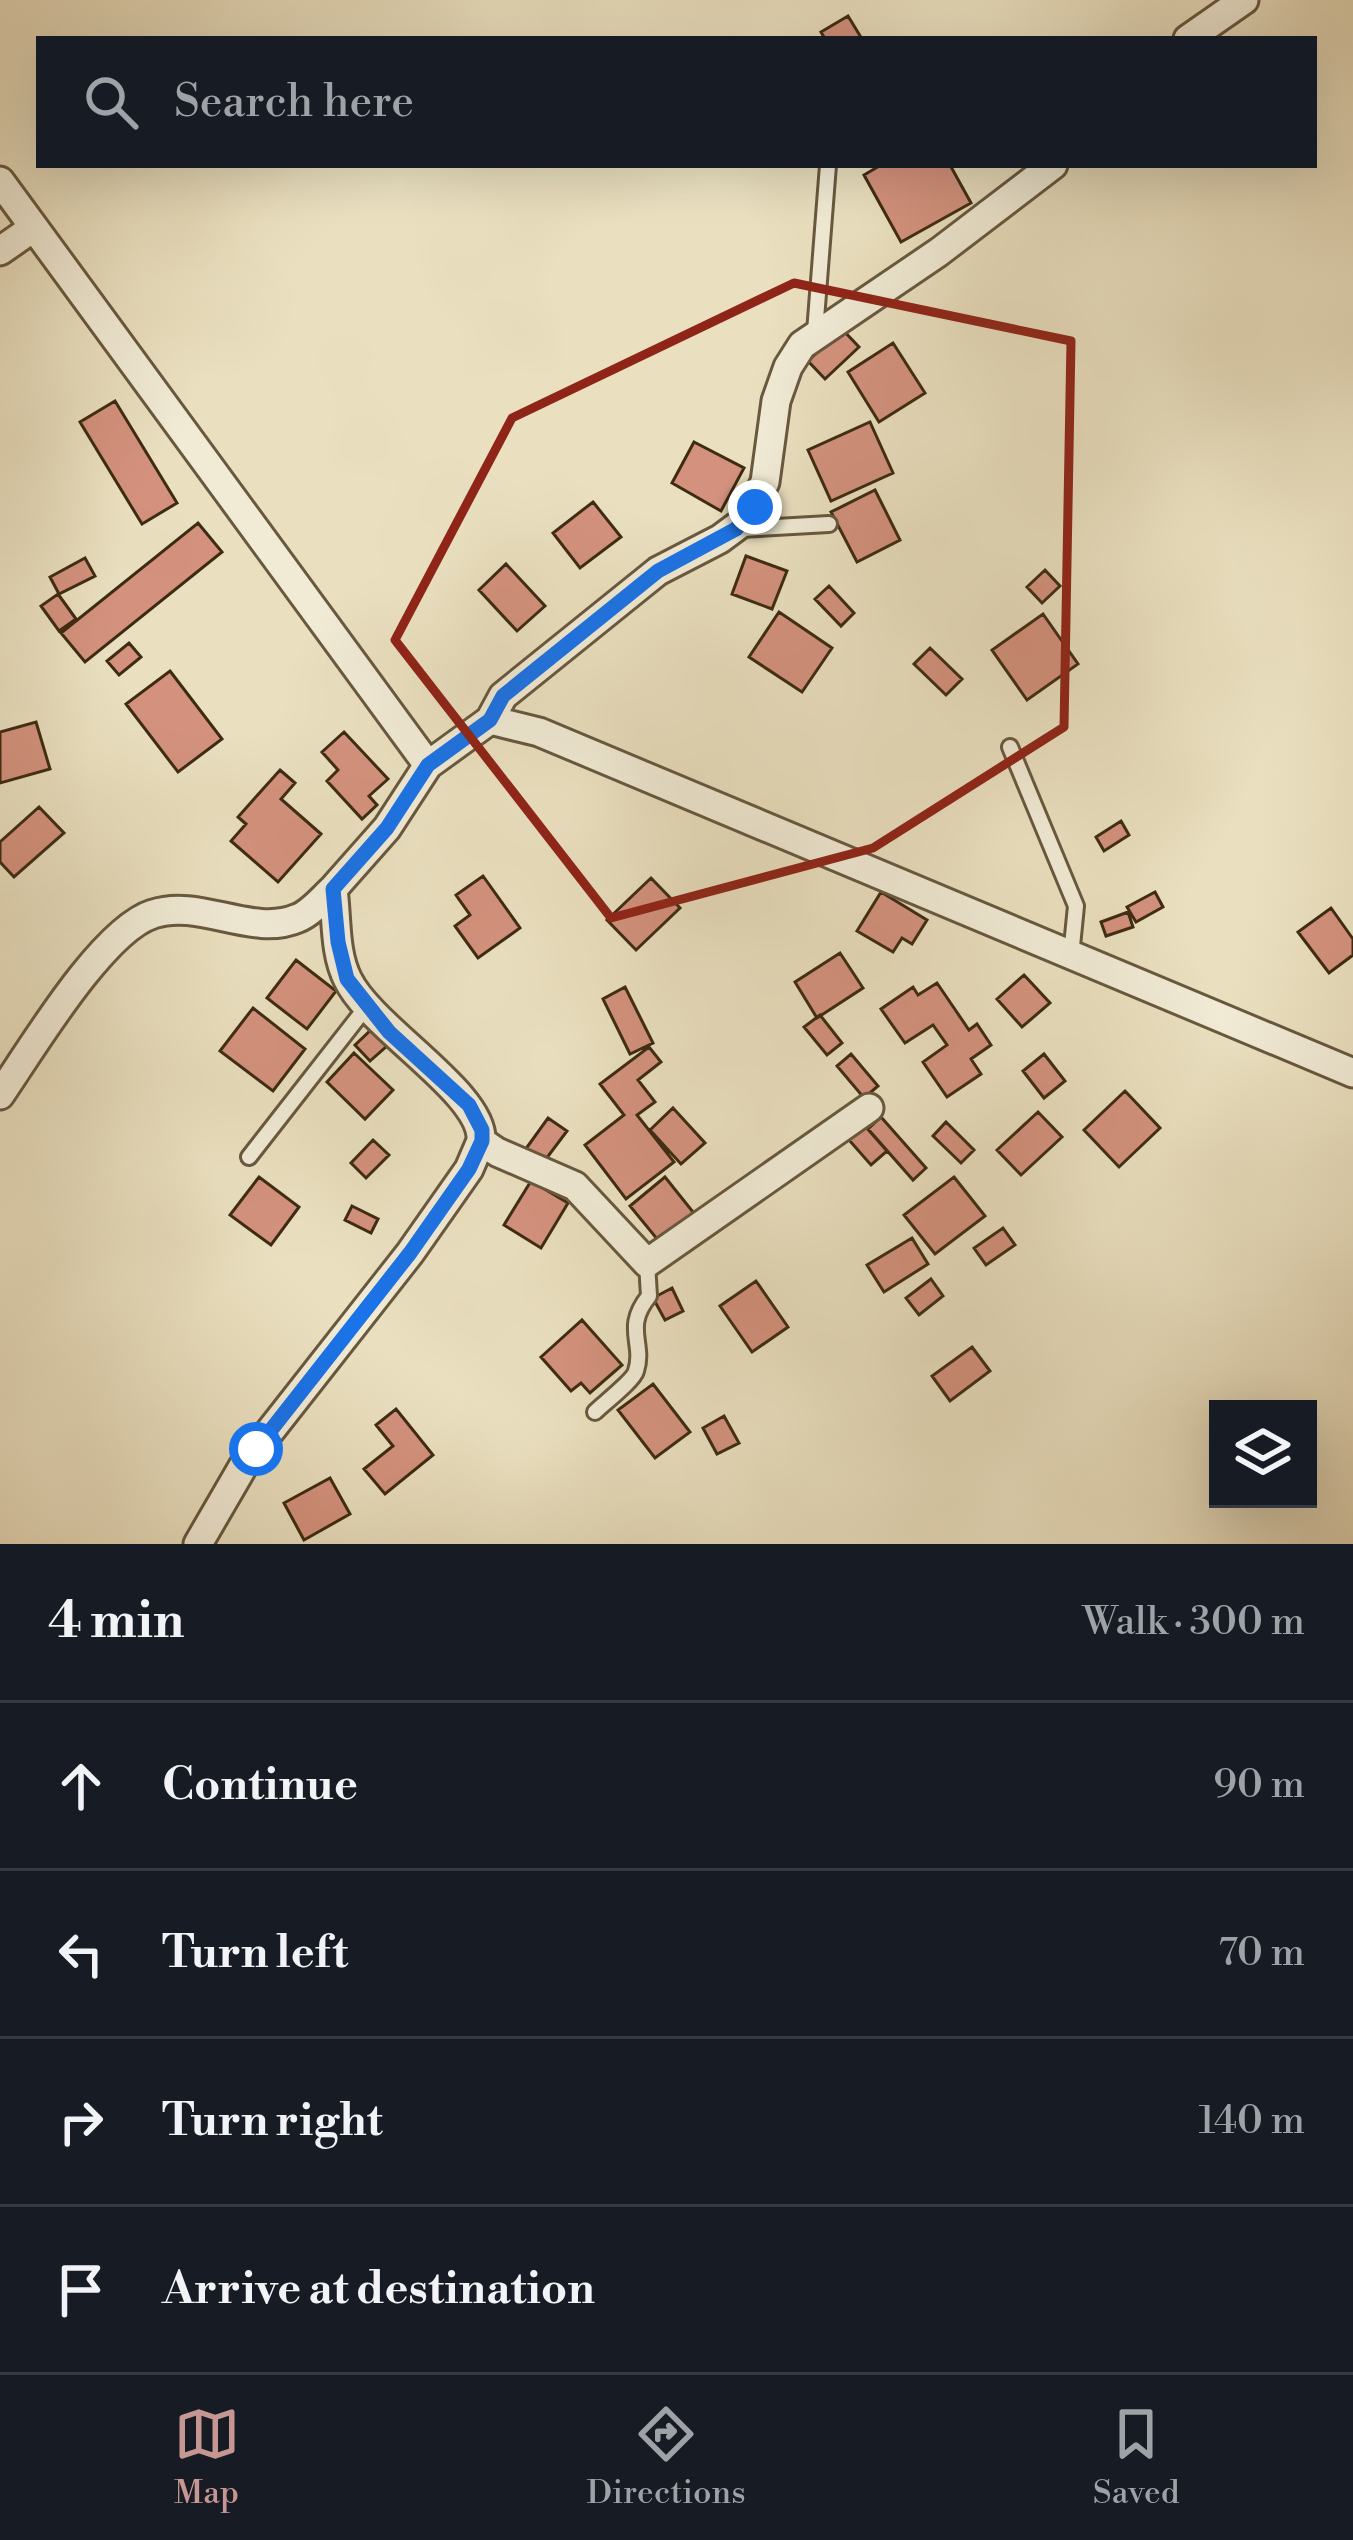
<!DOCTYPE html>
<meta charset="utf-8">
<style>
:root{--surface:#171b24;--page:#242831;--text:#f1f3f6;--muted:#9ea1a6;--line:#363941;--accent:#c59692}
body{margin:0;font-family:"Libre Bodoni",serif;background:var(--page);color:var(--text)}
.controls{position:absolute;right:36px;bottom:36px;display:grid;overflow:hidden;border-radius:0px;box-shadow:0 12px 48px #0002}
.controls button{width:108px;height:108px;display:grid;place-items:center;padding:0;border:0;border-bottom:3px solid var(--line);background:var(--surface);color:var(--text);font:60px sans-serif}
.stop{position:absolute;width:36px;height:36px;margin:-27px;border:9px solid #1a73e8;border-radius:50%;background:#fff}
.stop.end{background:#1a73e8;border-color:#fff;box-shadow:0 3px 12px #0008}
.list{margin:0;padding:0;list-style:none}
h2{display:flex;justify-content:space-between;align-items:center;height:156px;margin:0;padding:0 48px;font-size:51px}
h2 small{font-size:39px;font-weight:400;color:var(--muted)}
.list li{display:grid;grid-template-columns:78px 1fr auto;gap:36px;align-items:center;box-sizing:border-box;height:168px;padding:0 48px;border-top:3px solid var(--line)}
.list b{display:block;font-size:45px;white-space:nowrap}
.list em{font-size:39px;font-style:normal;color:var(--muted)}
.icon{flex:none;width:66px;height:66px;fill:none;stroke:currentColor;stroke-width:2;stroke-linecap:round;stroke-linejoin:round}
.map{position:relative;flex:none;width:1353px;height:1544px;overflow:hidden}
.search{position:absolute;background:var(--surface);box-shadow:0 12px 48px #0002;left:36px;right:36px;top:36px;height:132px;display:flex;align-items:center;gap:30px;box-sizing:border-box;padding:0 42px;border-radius:0px;color:var(--muted);font-size:45px}
.sheet{height:828px;background:var(--surface)}
nav{display:flex;justify-content:space-around;align-items:center;box-sizing:border-box;height:168px;border-top:3px solid var(--line);background:var(--surface);font-size:33px;color:var(--muted)}
nav a{display:grid;justify-items:center;gap:6px}
nav .on{color:var(--accent)}
.map>svg:first-child{display:block}
.building{fill:#d4927e;stroke:#3d2b12;stroke-width:3}
.lines{fill:none;stroke-linecap:round;stroke-linejoin:round}
.service-casing{stroke:#68583e;stroke-width:20}
.minor-casing{stroke:#68583e;stroke-width:33}
.service{stroke:#f1ebd6;stroke-width:14}
.minor{stroke:#f1ebd6;stroke-width:27}
.route{stroke:#1a73e8;stroke-width:15}
.marked{fill:none;stroke:#8f2418;stroke-width:9;stroke-linejoin:round}
</style>
<div class="map">
<svg width="1353" height="1544" viewBox="0 0 1353 1544">
<rect width="100%" height="100%" fill="#eae0c0"/>
<filter id="stains"><feTurbulence type="fractalNoise" baseFrequency=".00167" numOctaves="4"/><feColorMatrix values="0 0 0 0 .2 0 0 0 0 .09 0 0 0 0 .02 0 0 0 .5 -.17"/></filter>
<radialGradient id="worn" r=".72"><stop offset=".6" stop-color="#630" stop-opacity="0"/><stop offset="1" stop-color="#630" stop-opacity=".3"/></radialGradient>
<path class="building" d="M848 16 862 39H825L821 32Z
M881 165H950L971 203 901 242 864 175Z
M842 329 859 347 825 379 808 361Z
M893 343 925 393 879 422 848 372Z
M115 401 177 503 142 524 80 422Z
M870 422 893 473 831 501 808 450Z
M694 442 744 468 721 511 672 483Z
M875 490 900 540 857 562 831 512Z
M593 502 621 537 580 568 553 533Z
M198 523 222 552 85 662 61 633Z
M746 556 787 571 772 609 732 594Z
M85 558 95 576 59 594 50 577Z
M506 564 545 606 517 631 479 590Z
M1045 570 1060 586 1042 603 1027 587Z
M829 586 854 613 841 626 815 599Z
M58 594 76 619 59 631 41 606Z
M779 612 832 648 802 692 749 657Z
M1043 614 1078 664 1027 700 992 650Z
M129 643 141 657 119 675 107 661Z
M930 648 962 679 946 695 914 664Z
M170 671 222 739 178 772 126 704Z
M36 722 50 769 0 783V732Z
M344 732 388 779 369 796 377 805 362 819 327 781 338 770 322 752Z
M280 770 295 783 281 799 321 834 278 882 231 841 246 824 238 817Z
M39 807 64 833 14 877 0 862V842Z
M1121 821 1129 835 1104 851 1096 837Z
M483 876 520 928 478 958 455 926 470 915 456 895Z
M651 878 680 908 636 950 607 920Z
M881 892 927 920 912 944 902 938 893 952 857 931Z
M1155 892 1163 907 1136 922 1127 907Z
M1331 908 1353 939V955L1329 973 1298 932Z
M1128 912 1133 927 1106 936 1101 922Z
M840 953 863 988 817 1018 795 982Z
M296 960 336 991 307 1029 267 998Z
M1024 975 1050 1003 1022 1027 997 999Z
M937 983 969 1030 977 1024 991 1045 971 1059 981 1074 947 1097 923 1062 947 1045 933 1025 905 1043 881 1009 913 987 918 995Z
M625 987 653 1043 630 1054 603 999Z
M253 1008 305 1049 273 1091 220 1051Z
M820 1015 842 1043 827 1055 804 1027Z
M373 1028 388 1045 370 1061 355 1045Z
M649 1047 661 1062 638 1080 655 1102 637 1115 674 1162 626 1199 585 1145 624 1115 600 1084Z
M354 1053 393 1090 365 1119 327 1082Z
M851 1054 878 1086 864 1098 837 1066Z
M1044 1054 1065 1081 1044 1098 1023 1071Z
M1125 1091 1160 1128 1119 1167 1084 1130Z
M673 1108 705 1143 681 1164 650 1130Z
M1038 1112 1062 1137 1021 1175 997 1150Z
M881 1117 926 1168 913 1180 868 1129Z
M548 1118 567 1131 543 1163 525 1150Z
M946 1122 974 1150 961 1163 933 1136Z
M865 1126 887 1151 871 1165 849 1140Z
M373 1140 389 1155 366 1178 351 1163Z
M259 1177 299 1207 271 1245 230 1215Z
M665 1177 697 1217 662 1245 630 1206Z
M954 1177 985 1216 935 1254 904 1215Z
M531 1181 568 1203 541 1248 504 1225Z
M352 1206 378 1219 371 1233 345 1220Z
M1003 1228 1015 1245 986 1265 974 1248Z
M912 1238 928 1264 884 1292 867 1265Z
M931 1279 943 1296 919 1315 906 1298Z
M756 1281 788 1327 752 1352 720 1306Z
M672 1288 683 1311 665 1320 653 1298Z
M582 1320 622 1365 590 1393 581 1383 571 1391 541 1357Z
M972 1347 990 1371 950 1401 932 1376Z
M653 1384 690 1432 655 1458 618 1410Z
M396 1409 433 1455 385 1494 364 1469 393 1446 376 1425Z
M724 1416 739 1443 717 1454 703 1428Z
M330 1478 350 1514 304 1540 284 1503Z"/>
<g class="lines">
<g class="service-casing">
<path id="service" d="M815 332 828 165
M741 529 829 524
M1010 747 1076 906 1071 956
M249 1157 367 1006
M595 1412C603 1404 634 1380 636 1371 645 1343 623 1328 649 1296L647 1263"/>
</g>
<g class="minor-casing">
<path id="minor" d="M1188 39 1244 0
M0 181 428 765 490 720 539 732 1353 1073
M0 251 33 228
M490 720 503 696 658 571 720 539 747 519 765 482 776 401 788 367 802 345 939 252 1053 165
M428 765 387 828 333 889C337 918 334 953 348 980 372 1029 485 1094 481 1141L497 1152 575 1186 647 1263 869 1108
M0 1095C31 1050 102 930 153 914 200 898 252 938 298 918 311 913 323 898 333 889
M198 1544 245 1463 410 1253 469 1169 481 1141"/>
</g>
<use href="#service" class="service"/>
<use href="#minor" class="minor"/>
</g>
<g class="lines">
<path class="route" d="M256 1449 410 1253 469 1169 482 1141V1130L469 1105 389 1032 347 979 338 942 333 889 387 828 428 765 490 720 503 696 658 571 736 529 755 507"/>
</g>
<path class="marked" d="M794 283 1071 341 1064 727 873 848 611 918 395 640 512 418Z"/>
<rect width="100%" height="100%" filter="url(#stains)"/>
<rect width="100%" height="100%" fill="url(#worn)"/>
</svg>
<div class="controls">
<button><svg class="icon" aria-label="layers" viewBox="0 0 24 24"><path d="M12 4l9 5-9 5-9-5zM3 14l9 5 9-5"/></svg></button>
</div>
<div class="stop" style="left:256px;top:1449px"></div>
<div class="stop end" style="left:755px;top:507px"></div>
<div class="search"><svg class="icon" aria-label="search" viewBox="0 0 24 24"><circle cx="10" cy="10" r="6"/><path d="M15 15l6 6"/></svg>Search here</div>
</div>
<section class="sheet">
<h2>4 min<small>Walk · 300 m</small></h2>
<ul class="list">
<li><svg class="icon" aria-label="ahead" viewBox="0 0 24 24"><path d="M12 20V5M6 11l6-6 6 6"/></svg><div><b>Continue</b></div><em>90 m</em></li>
<li><svg class="icon" aria-label="left" viewBox="0 0 24 24"><path d="M17 20v-9H6M10 6l-5 5 5 5"/></svg><div><b>Turn left</b></div><em>70 m</em></li>
<li><svg class="icon" aria-label="right" viewBox="0 0 24 24"><path d="M7 20v-9h11M14 6l5 5-5 5"/></svg><div><b>Turn right</b></div><em>140 m</em></li>
<li><svg class="icon" aria-label="arrive" viewBox="0 0 24 24"><path d="M6 21V4h12l-3 4 3 4H6"/></svg><div><b>Arrive at destination</b></div></li>
</ul>
</section>
<nav>
<a class="on"><svg class="icon" aria-label="map" viewBox="0 0 24 24"><path d="M3 6l6-2 6 2 6-2v14l-6 2-6-2-6 2zM9 4v14M15 6v14"/></svg>Map</a>
<a><svg class="icon" aria-label="directions" viewBox="0 0 24 24"><path d="M12 3l9 9-9 9-9-9zM9 14v-3h6M13 9l2 2-2 2"/></svg>Directions</a>
<a><svg class="icon" aria-label="saved" viewBox="0 0 24 24"><path d="M7 4h10v16l-5-4-5 4z"/></svg>Saved</a>
</nav>
